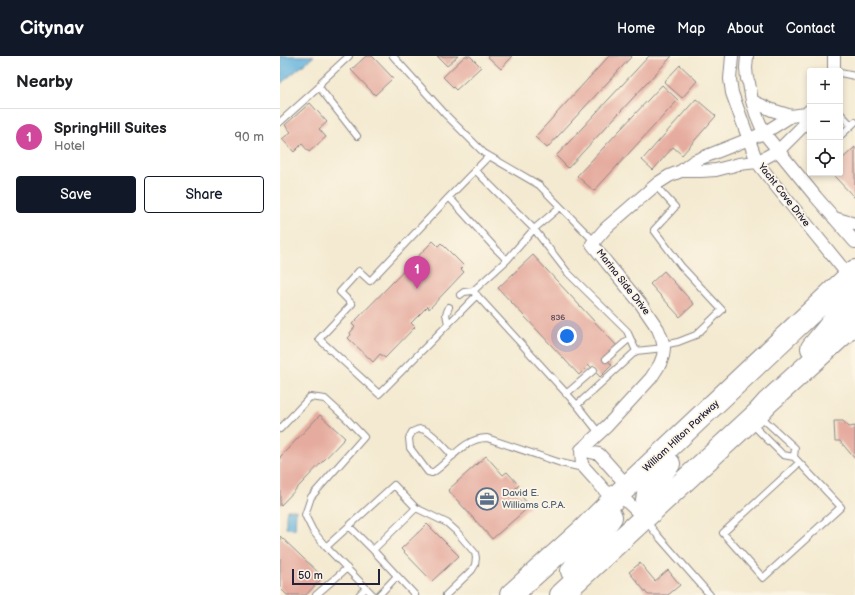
<!DOCTYPE html>
<meta charset="utf-8">
<style>
:root{--surface:#fff;--page:#f2f2f2;--text:#202124;--muted:#757577;--line:#e0e0e0;--accent:#111827}
body{margin:0;font-family:"Balsamiq Sans",sans-serif;background:var(--page);color:var(--text)}
.controls{position:absolute;right:12px;top:12px;display:grid;overflow:hidden;border-radius:4px;box-shadow:0 2px 6px #0003}
.controls button{width:36px;height:36px;display:grid;place-items:center;padding:0;border:0;border-bottom:1px solid var(--line);background:var(--surface);color:var(--text);font:20px sans-serif}
.scale{position:absolute;left:12px;bottom:10px;width:88px;box-sizing:border-box;padding-left:4px;border:2px solid #22223b;border-top:0;font-size:11px;line-height:14px;white-space:nowrap;color:#22223b;-webkit-text-stroke:3px #fcf5e5;paint-order:stroke}
.you{position:absolute;left:287px;top:280px;width:14px;height:14px;margin:-10px;border:3px solid #fff;border-radius:50%;background:#1a73e8;box-shadow:0 0 0 6px #1a73e833}
.badge{display:grid;place-items:center;width:26px;height:26px;border-radius:50%;background:var(--accent);color:#fff;font-size:13px;font-weight:700}
.pin{position:absolute;translate:-50% -33px;filter:drop-shadow(0 1px 2px #0008)}
.pin::after{content:'';position:absolute;top:21px;width:14px;height:12px;background:inherit;clip-path:polygon(0 0,100% 0,50% 100%)}
.list{margin:0;padding:0;list-style:none}
h2{display:flex;justify-content:space-between;align-items:center;height:52px;margin:0;padding:0 16px;font-size:17px}
h2 small{font-size:13px;font-weight:400;color:var(--muted)}
.list li{display:grid;grid-template-columns:26px 1fr auto;gap:12px;align-items:center;box-sizing:border-box;height:56px;padding:0 16px;border-top:1px solid var(--line)}
.list b{display:block;font-size:15px;white-space:nowrap}
.list p{margin:0;font-size:13px;white-space:nowrap;color:var(--muted)}
.list em{font-size:13px;font-style:normal;color:var(--muted)}
.actions{display:flex;gap:8px;padding:12px 16px}
.actions a{flex:1;padding:9px 0;border:1px solid var(--accent);border-radius:4px;text-align:center;font-size:14px;color:var(--accent)}
.actions .main{background:var(--accent);color:#fff}
.icon{flex:none;width:22px;height:22px;fill:none;stroke:currentColor;stroke-width:2;stroke-linecap:round;stroke-linejoin:round}
.map{position:relative;flex:none;width:575px;height:539px;overflow:hidden}
header{display:flex;align-items:center;gap:24px;box-sizing:border-box;height:56px;padding:0 20px;background:var(--accent);color:#fff}
header strong{font-size:19px}
nav{display:flex;gap:22px;margin-inline-start:auto;font-size:14px}
main{display:flex}
aside{flex:1;background:var(--surface)}
.map>svg:first-child{display:block}
.water{fill:#63b4de;stroke:#426b8c}
.building{fill:#e5ab9f}
.lines{fill:none;stroke-linecap:round;stroke-linejoin:round}
.lane-casing{stroke:#8b8686;stroke-width:8}
.street-casing{stroke:#8b8686;stroke-width:14}
.highway-casing{stroke:#8b8686;stroke-width:24}
.lane{stroke:#fff;stroke-width:6}
.street{stroke:#fff;stroke-width:12}
.highway{stroke:#fff;stroke-width:22}
.labels{text-anchor:middle;dominant-baseline:central;stroke-width:3.5;stroke-linejoin:round;paint-order:stroke}
.number-label{font-size:8px;fill:#534454}
.street-label{font-size:10px;fill:#22223b;stroke:#fcf5e5}
.service-label{font-size:10px;fill:#4e5e75;stroke:#fcf5e5;text-anchor:start}
</style>
<header>
<strong>Citynav</strong>
<nav><a>Home</a><a>Map</a><a>About</a><a>Contact</a></nav>
</header>
<main>
<aside>
<h2>Nearby<small></small></h2>
<ul class="list">
<li><span class="badge" style="background:#d1479c">1</span><div><b>SpringHill Suites</b><p>Hotel</p></div><em>90 m</em></li>
</ul>
<div class="actions"><a class="main">Save</a><a>Share</a></div>
</aside>
<div class="map">
<svg width="575" height="539" viewBox="0 0 575 539">
<rect width="100%" height="100%" fill="#fcf5e5"/>
<filter id="ink" filterUnits="userSpaceOnUse"><feTurbulence type="fractalNoise" baseFrequency=".025" numOctaves="2"/><feDisplacementMap in="SourceGraphic" scale="8" xChannelSelector="R" yChannelSelector="G"/><feConvolveMatrix kernelMatrix="1 2 1 2 8 2 1 2 1" color-interpolation-filters="sRGB"/></filter>
<filter id="wash" filterUnits="userSpaceOnUse"><feTurbulence type="fractalNoise" baseFrequency=".012" numOctaves="4" result="noise"/><feDisplacementMap in="SourceGraphic" scale="16" xChannelSelector="R" yChannelSelector="G"/><feGaussianBlur stdDeviation="0.9" result="paint"/><feColorMatrix in="noise" values="0 0 0 0 0 0 0 0 0 0 0 0 0 0 0 0 0 1.4 0 .05"/><feComposite in="paint" operator="in"/></filter>
<g filter="url(#wash)">
<rect width="100%" height="100%" fill="#f4ead1"/>
<path class="water" d="M0 0H34L0 28Z
M7 454H16L15 473 6 472V459Z"/>
<g id="blocks">
<path class="building" d="M86 0H92L113 22 95 39 71 14Z
M157 0H178L167 10Z
M185 0H190L201 11 176 34 163 21Z
M207 0H231L232 1 221 13Z
M329 0H352L267 92 255 81Z
M369 0H392L288 112 276 100Z
M400 9 417 25 402 42 384 26Z
M382 29 398 44 314 135 297 120Z
M416 43 436 60 402 99 393 91 373 114 362 104Z
M30 47 47 66 39 73 46 81 29 96 22 88 14 96 2 83 11 76 5 69Z
M575 91V142L555 121 553 117H560V105Z
M153 185 158 190 161 187 184 210 181 213 184 216 149 253 148 250 131 267 135 271 105 302 100 298 93 306 68 282 71 279 70 277 75 271 72 268Z
M253 199 337 290 326 303 332 309 320 321 309 309 299 319 218 232Z
M384 215 414 248 400 261 370 228Z
M40 359 65 382 0 450V401Z
M554 365H563L569 371 575 370V403L560 385H555Z
M206 400 223 419 227 416 239 429 235 433 250 450 212 483 168 434Z
M147 468 179 500 152 525 121 493Z
M0 480 43 521 26 539H7L0 532Z
M360 507 375 525 388 514 400 529 388 539H368L349 516Z"/>
</g>
</g>
<g filter="url(#ink)">
<use href="#blocks" fill-opacity="0" stroke="#8b8686" stroke-width="1"/>
<g class="lines">
<g class="lane-casing">
<path id="lane" d="M69 0 42 25 39 31 77 80
M113 0 166 59 204 97 259 129 314 185
M560 17 575 20
M560 57 571 69
M0 66 39 31
M560 80 575 66
M209 100 169 141 215 192 227 204 254 173 280 151
M195 114 254 173 288 217 347 275 356 295
M375 129 395 151 374 174 401 210 442 254 416 279 398 286 383 289
M169 141 90 225 79 215 60 236 72 248 39 283 99 338 197 239
M227 204 193 235 297 349 356 295 384 292
M180 239 184 236 193 235
M168 268 166 258 169 251
M326 303 350 282
M286 338 314 314
M297 349 319 377
M480 360 515 392 514 401
M471 367 503 399 514 401 561 451 483 522 443 477 519 407
M0 373 30 341 45 343 67 363 84 381 31 441 25 459 33 475 46 491 93 539
M173 400C165 392 151 374 141 373 137 373 135 375 132 376L129 382 130 392 148 416 152 417C170 406 183 382 207 382L281 407 303 412
M136 452 167 467 176 475 195 497 196 502 195 509 192 514 166 539
M366 465 379 481 430 539
M46 491 114 429 136 452 93 494 69 470
M93 494 135 539
M36 539 67 512
M79 539 86 532
M99 539 117 520"/>
</g>
<g class="street-casing">
<path id="street" d="M452 0 450 23 452 37 477 106 491 124 573 225
M467 0 466 12 467 23 469 27 472 45 476 58 484 77 536 141 575 186
M554 0V15
M472 45 492 54 511 60
M401 115H421L436 114 459 108 477 106 499 94 522 71 526 58 530 54
M554 162 575 168
M301 394 327 370 371 322 380 308 383 300 384 292 382 283 378 273 361 248 327 207 312 188 326 172 378 127 389 120 401 115 414 105 484 77 511 60 526 58
M301 394 302 409 320 429 326 436 339 438 364 462
M301 394 319 398 343 425 340 436"/>
</g>
<g class="highway-casing">
<path id="highway" d="M532 292 575 239
M364 462 369 432 389 408
M292 515 331 461
M231 539 301 476 339 438 575 215
M281 539 478 357 487 347 575 267"/>
</g>
<use href="#lane" class="lane"/>
<use href="#street" class="street"/>
<use href="#highway" class="highway"/>
</g>
</g>
<defs>
<g id="office-ring" transform="scale(1.15)"><circle r="9.5" fill="#fcf5e5" stroke="#5c6f8a" stroke-width="1.5"/><path d="M-6-3h4V-5.5h4V-3h4V5H-6ZM-1-4.5V-3h2v-1.5ZM-6 0V1H6V0Z" fill="#5c6f8a"/></g>
</defs>
<g fill-rule="evenodd">
<use href="#office-ring" x="207" y="443"/>
</g>
<g class="labels">
<g class="number-label">
<text x="278" y="261">836</text>
</g>
<g class="street-label">
<text transform="translate(504 139) rotate(52)">Yacht Cove Drive</text>
<text transform="translate(343 226) rotate(52)">Marina Side Drive</text>
<text transform="translate(401 380) rotate(-43)">William Hilton Parkway</text>
</g>
<g class="service-label">
<text x="222" y="437">David E.<tspan x="222" dy="12">Williams C.P.A.</tspan></text>
</g>
</g>
</svg>
<div class="controls">
<button>+</button>
<button>−</button>
<button><svg class="icon" aria-label="locate" viewBox="0 0 24 24"><circle cx="12" cy="12" r="6"/><path d="M12 2v4M12 18v4M2 12h4M18 12h4"/></svg></button>
</div>
<div class="scale">50 m</div>
<div class="you"></div>
<div class="pin badge" style="left:137px;top:233px;background:#d1479c">1</div>
</div>
</main>
